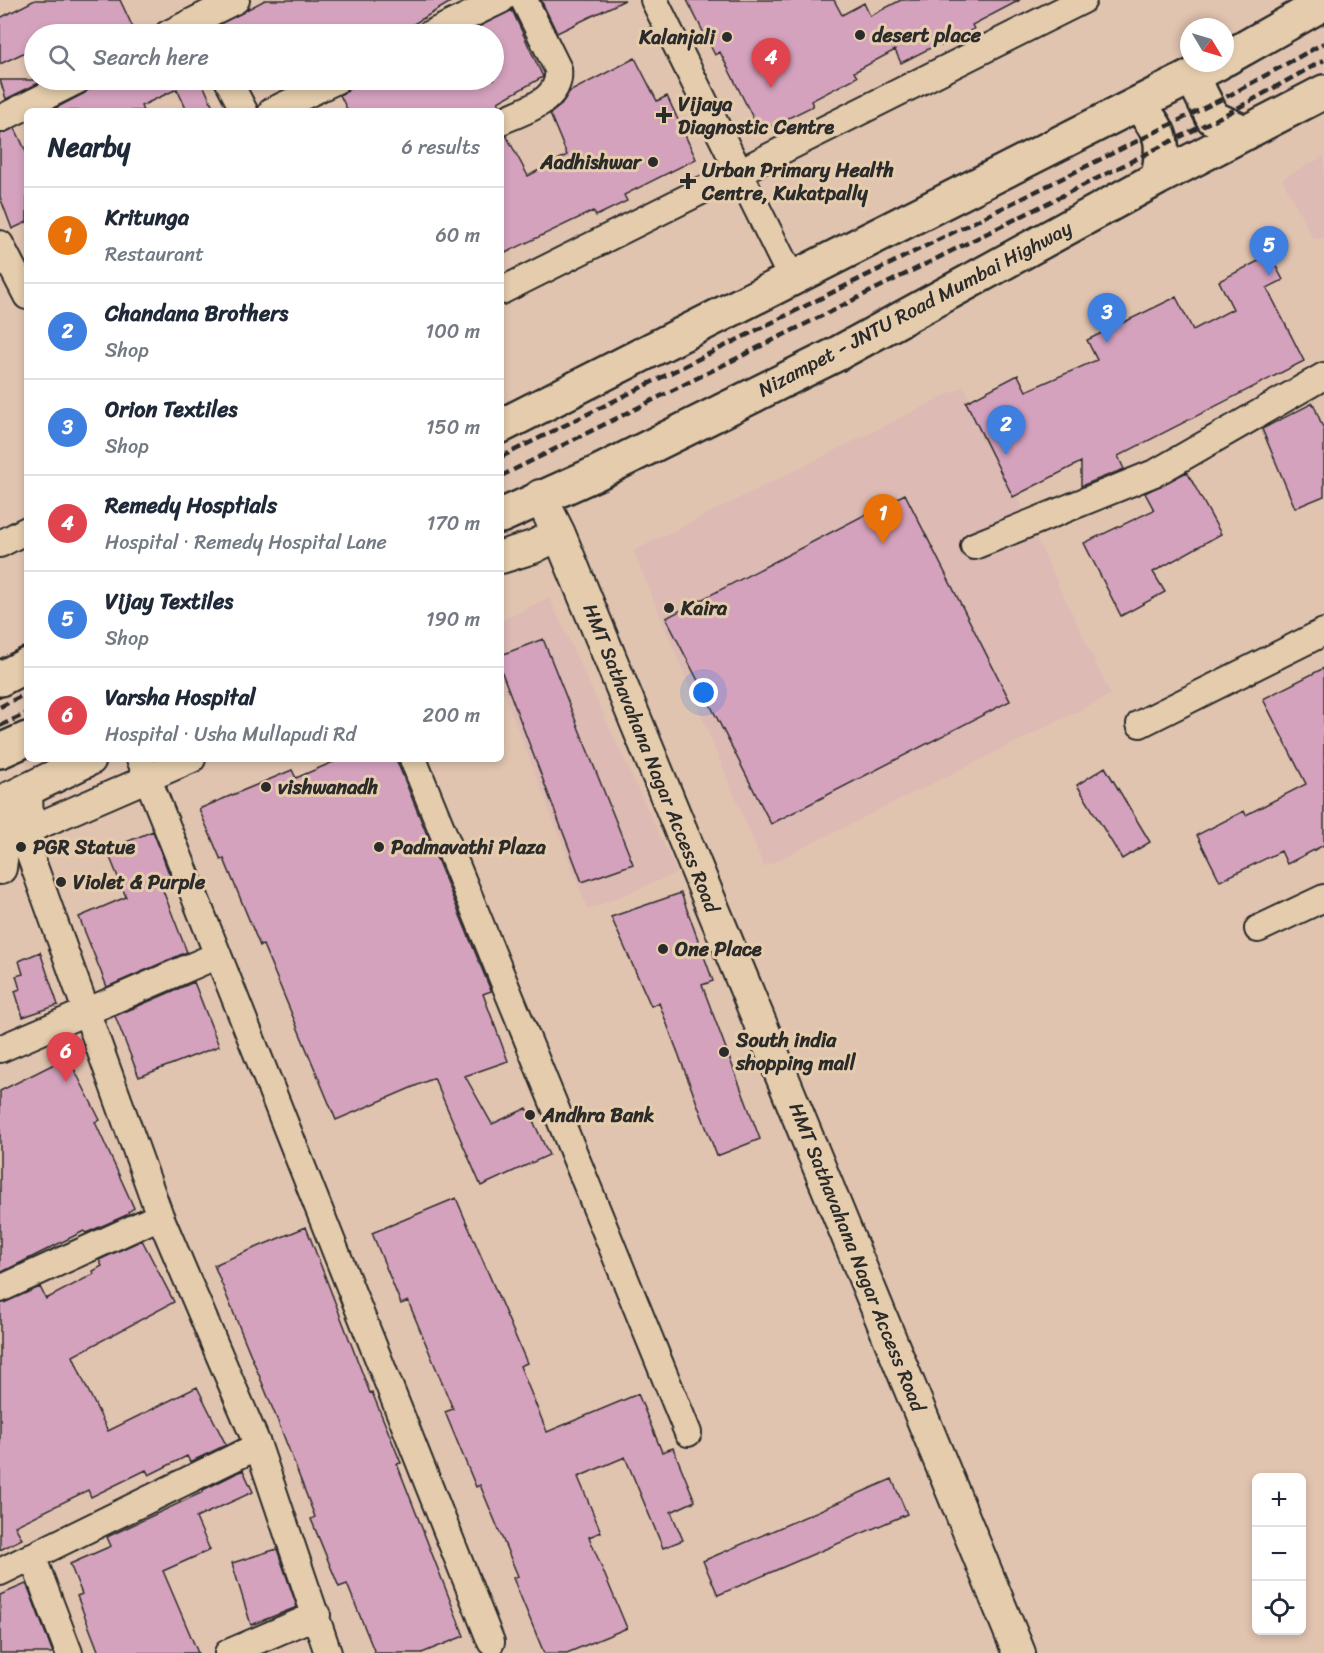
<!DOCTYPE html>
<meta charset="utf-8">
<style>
:root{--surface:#fff;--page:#f6f6f7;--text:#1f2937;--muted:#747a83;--line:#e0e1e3;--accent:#2b2b2b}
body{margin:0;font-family:Sriracha,sans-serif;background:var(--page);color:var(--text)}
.controls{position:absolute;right:18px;bottom:18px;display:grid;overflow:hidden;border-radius:9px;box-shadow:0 3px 9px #0003}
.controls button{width:54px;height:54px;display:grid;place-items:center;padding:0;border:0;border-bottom:2px solid var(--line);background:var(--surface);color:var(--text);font:30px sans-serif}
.compass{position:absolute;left:1180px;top:18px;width:54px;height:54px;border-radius:50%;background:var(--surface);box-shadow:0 3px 9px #0003;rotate:128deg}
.you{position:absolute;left:704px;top:693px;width:21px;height:21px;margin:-15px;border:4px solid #fff;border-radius:50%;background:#1a73e8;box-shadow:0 0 0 9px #1a73e833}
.badge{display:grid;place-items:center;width:39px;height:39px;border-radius:50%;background:var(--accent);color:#fff;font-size:20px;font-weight:700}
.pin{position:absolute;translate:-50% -50px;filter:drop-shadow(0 2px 3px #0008)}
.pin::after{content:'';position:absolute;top:32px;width:21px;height:18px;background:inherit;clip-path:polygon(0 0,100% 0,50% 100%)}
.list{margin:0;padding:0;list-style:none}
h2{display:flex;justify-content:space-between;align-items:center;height:78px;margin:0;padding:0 24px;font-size:26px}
h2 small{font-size:20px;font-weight:400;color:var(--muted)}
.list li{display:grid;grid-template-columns:39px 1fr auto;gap:18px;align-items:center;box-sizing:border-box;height:96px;padding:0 24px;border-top:2px solid var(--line)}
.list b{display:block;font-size:22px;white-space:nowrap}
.list p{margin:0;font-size:20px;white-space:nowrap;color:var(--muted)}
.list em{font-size:20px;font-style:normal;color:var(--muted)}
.icon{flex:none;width:33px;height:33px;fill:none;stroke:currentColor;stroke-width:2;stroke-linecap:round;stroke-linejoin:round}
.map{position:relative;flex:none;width:1324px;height:1653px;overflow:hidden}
.search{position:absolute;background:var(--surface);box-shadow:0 3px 9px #0003;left:24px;top:24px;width:480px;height:66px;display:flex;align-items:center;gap:15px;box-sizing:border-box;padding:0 21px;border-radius:33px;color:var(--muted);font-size:22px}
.panel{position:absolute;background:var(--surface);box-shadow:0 3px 9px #0003;left:24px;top:108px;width:480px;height:654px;border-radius:9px}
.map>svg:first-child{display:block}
.built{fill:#ddbab4}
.building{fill:#d5a2be;stroke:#2b2b2b;stroke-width:1.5}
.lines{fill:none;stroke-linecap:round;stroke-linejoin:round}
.minor-casing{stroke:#2b2b2b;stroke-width:30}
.tertiary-casing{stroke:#2b2b2b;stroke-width:36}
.trunk-casing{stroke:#2b2b2b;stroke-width:38}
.minor{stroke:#e4ccac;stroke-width:26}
.tertiary{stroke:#e4ccac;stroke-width:32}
.trunk{stroke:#e4ccac;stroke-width:33}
.rail{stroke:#2b2b2b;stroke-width:4.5;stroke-dasharray:9 4.5;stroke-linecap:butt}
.poi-dot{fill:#2b2b2b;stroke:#e4ccac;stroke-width:2}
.labels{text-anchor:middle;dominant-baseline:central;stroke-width:6;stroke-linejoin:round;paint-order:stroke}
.poi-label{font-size:20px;font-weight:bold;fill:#2b2b2b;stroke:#e4ccac;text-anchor:start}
.street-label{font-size:20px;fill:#2b2b2b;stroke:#e4ccac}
</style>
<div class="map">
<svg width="1324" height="1653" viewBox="0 0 1324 1653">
<rect width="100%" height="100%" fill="#e1c4b0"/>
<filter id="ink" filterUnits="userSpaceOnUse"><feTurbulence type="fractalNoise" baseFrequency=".0167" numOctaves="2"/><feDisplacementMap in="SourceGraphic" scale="12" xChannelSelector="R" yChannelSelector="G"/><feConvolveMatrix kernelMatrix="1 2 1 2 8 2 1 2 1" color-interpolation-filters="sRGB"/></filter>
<g filter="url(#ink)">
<path class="built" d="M1324 156V239L1313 238 1282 179Z
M964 386 1111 695 764 867 633 551Z
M549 597 677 873 588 910 501 686V621Z"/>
<path class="building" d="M35 0H120L136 34H34V48L0 64V18Z
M265 0H454L397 34H201Z
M541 0H625L557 33Z
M687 0H834L842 15 864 3 870 16 901 0H1020L972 25 974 29 941 46 940 43 901 63 895 50 854 72 857 77 811 101 813 106 760 132 720 52 715 55Z
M512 10 543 77 498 102 500 105 490 111H348L340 95 349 89 352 80H494V34H464Z
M635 58 657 101 667 96 696 159 624 195 627 201 596 216 593 211 501 255V136L506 135 528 176 567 155 550 114 560 106 569 92Z
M0 80H45L6 99Z
M93 80H201L215 111H187L177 89 141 106 143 111H50L85 93Z
M15 128 27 154V222L12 229 0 197V134Z
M1270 255 1283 280 1267 288 1304 361 1118 456 1124 469 1081 486V462L1013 497 966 402 1018 375 1026 391 1097 360 1087 340 1176 297 1193 330 1233 309 1219 281Z
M1313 403 1324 430V496L1295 508 1262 429Z
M1187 472 1221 534 1153 572 1165 592 1121 616 1084 543 1154 510 1145 493Z
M905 494 1010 701 771 824 666 618Z
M543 639 633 864 582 882 501 670V655Z
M1324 668V845L1287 864 1281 851 1220 881 1197 835 1244 811 1246 815 1306 784 1263 699Z
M340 759H396L491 991 483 994 508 1061 465 1076 492 1124 527 1108 549 1155 481 1186 434 1078 336 1120 263 945 260 946 224 859 221 860 199 809 292 770 296 778Z
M1105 767 1150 842 1122 859 1077 785Z
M153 831 171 879 160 883 187 952 107 987 79 917 126 897 107 850Z
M681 893 713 981 702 985 760 1139 717 1156 659 1003 651 1006 611 917Z
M40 952 58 1005 23 1017 15 991 20 989 16 976 23 974 19 961Z
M194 982 219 1046 139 1077 115 1016Z
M68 1057 100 1120 95 1122 134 1208 128 1212 129 1214 86 1233 84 1231 0 1273V1091Z
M456 1198 527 1363 520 1366 547 1432 638 1394 662 1452 673 1448 695 1501 671 1512 683 1540 663 1548 625 1457 578 1477 601 1532 589 1537 627 1628 567 1653H544L513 1578 518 1576 480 1485 476 1487 445 1412 453 1409 408 1301 401 1304 372 1233Z
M306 1227 370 1393 372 1392 401 1463 397 1464 464 1636 422 1653H375L347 1584 339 1587 311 1519 315 1517 281 1429 214 1265Z
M142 1240 174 1302 73 1356 83 1380 108 1431 197 1387 226 1445 190 1462 187 1456 149 1475 146 1470 91 1497 88 1490 15 1526 22 1539 0 1550V1304L40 1287 46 1299 94 1274 93 1271 102 1266 99 1260Z
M243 1470 253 1492 196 1518 210 1550 163 1571 198 1653H99L77 1596 82 1594 70 1564 111 1546 107 1537 203 1492V1490Z
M892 1479 907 1514 718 1595 703 1561Z
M277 1549 297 1607 251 1625 232 1563Z
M26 1584 29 1590 53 1653H0V1595Z"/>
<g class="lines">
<g class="minor-casing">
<path id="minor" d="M654 0 791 277
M168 34 236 0
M430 34 501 0
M228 80 244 111
M272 111 337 80
M0 119 78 80
M501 121C525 110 562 101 558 69L524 0
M0 244 27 296
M501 291 1083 0
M0 544 27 530
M974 546 1157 472 1324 376
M1140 724 1324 632
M140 759 491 1642
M413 759 688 1433
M29 788 30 831 25 841 160 1216 258 1446 328 1653
M17 835 192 759
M1258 929 1324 898
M0 1049 218 955
M0 1289 160 1216
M32 1556 69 1653
M0 1572 258 1446
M228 1653 317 1615"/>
</g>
<g class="tertiary-casing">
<path id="tertiary" d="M540 496 559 534 1019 1653
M501 557 533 547 559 534
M0 803 90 759
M0 868 9 798"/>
</g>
<g class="trunk-casing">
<path id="trunk" d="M1225 59 1324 3
M1197 75 1199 90 1213 118 1246 133
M1138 104C1163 135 1165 139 1158 178
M501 426 1218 63
M501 516 597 473 835 355 1158 178 1324 92
M0 679 27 665
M0 751 27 739"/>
</g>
<use href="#minor" class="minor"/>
<use href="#tertiary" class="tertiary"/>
<use href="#trunk" class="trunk"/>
<path class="rail" d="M501 457 1230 95 1324 43
M501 476 1236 109 1324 60
M0 707 27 693
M0 726 27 713"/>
</g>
</g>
<g class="poi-dot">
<circle cx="860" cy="35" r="6"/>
<circle cx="727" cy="37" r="6"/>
<path d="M661 106h6v6h6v6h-6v6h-6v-6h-6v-6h6z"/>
<circle cx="653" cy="162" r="6"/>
<path d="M685 172h6v6h6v6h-6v6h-6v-6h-6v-6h6z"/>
<circle cx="669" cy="608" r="6"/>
<circle cx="266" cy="787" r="6"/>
<circle cx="21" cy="847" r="6"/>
<circle cx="379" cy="847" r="6"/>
<circle cx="61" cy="882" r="6"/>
<circle cx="663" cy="949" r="6"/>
<circle cx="724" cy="1052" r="6"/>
<circle cx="530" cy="1115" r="6"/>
</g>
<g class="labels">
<g class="poi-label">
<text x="872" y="35">desert place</text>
<text x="715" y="37" text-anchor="end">Kalanjali</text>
<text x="678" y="104">Vijaya<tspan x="678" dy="23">Diagnostic Centre</tspan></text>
<text x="641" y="162" text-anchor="end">Aadhishwar</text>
<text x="702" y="170">Urban Primary Health<tspan x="702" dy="23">Centre, Kukatpally</tspan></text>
<text x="681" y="608">Kaira</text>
<text x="278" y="787">vishwanadh</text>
<text x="33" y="847">PGR Statue</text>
<text x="391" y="847">Padmavathi Plaza</text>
<text x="73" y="882">Violet &amp; Purple</text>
<text x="675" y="949">One Place</text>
<text x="736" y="1040">South india<tspan x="736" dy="23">shopping mall</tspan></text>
<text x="542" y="1115">Andhra Bank</text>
</g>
<g class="street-label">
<text transform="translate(915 309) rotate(-28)">Nizampet - JNTU Road Mumbai Highway</text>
<text transform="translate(651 758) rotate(68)">HMT Sathavahana Nagar Access Road</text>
<text transform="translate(857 1257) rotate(68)">HMT Sathavahana Nagar Access Road</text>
</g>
</g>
</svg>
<div class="controls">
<button>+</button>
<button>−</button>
<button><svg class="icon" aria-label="locate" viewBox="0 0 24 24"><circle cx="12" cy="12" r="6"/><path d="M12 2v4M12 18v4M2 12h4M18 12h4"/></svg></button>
</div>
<svg class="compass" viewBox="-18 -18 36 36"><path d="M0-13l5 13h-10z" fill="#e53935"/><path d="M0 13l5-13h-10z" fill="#747a83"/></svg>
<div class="you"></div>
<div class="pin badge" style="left:883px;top:544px;background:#e8710a">1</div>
<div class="pin badge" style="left:1006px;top:455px;background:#3f7fe0">2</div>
<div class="pin badge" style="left:1107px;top:343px;background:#3f7fe0">3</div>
<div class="pin badge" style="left:771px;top:88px;background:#e0444e">4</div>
<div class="pin badge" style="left:1269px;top:276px;background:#3f7fe0">5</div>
<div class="pin badge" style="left:66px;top:1082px;background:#e0444e">6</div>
<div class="search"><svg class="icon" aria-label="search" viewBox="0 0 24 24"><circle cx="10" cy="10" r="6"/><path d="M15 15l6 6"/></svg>Search here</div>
<section class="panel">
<h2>Nearby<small>6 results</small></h2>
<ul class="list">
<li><span class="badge" style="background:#e8710a">1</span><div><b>Kritunga</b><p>Restaurant</p></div><em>60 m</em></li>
<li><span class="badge" style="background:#3f7fe0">2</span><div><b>Chandana Brothers</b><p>Shop</p></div><em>100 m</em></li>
<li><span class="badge" style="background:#3f7fe0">3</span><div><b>Orion Textiles</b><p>Shop</p></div><em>150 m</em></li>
<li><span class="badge" style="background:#e0444e">4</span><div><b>Remedy Hosptials</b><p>Hospital · Remedy Hospital Lane</p></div><em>170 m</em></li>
<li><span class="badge" style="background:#3f7fe0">5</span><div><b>Vijay Textiles</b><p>Shop</p></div><em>190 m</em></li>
<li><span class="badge" style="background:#e0444e">6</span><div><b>Varsha Hospital</b><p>Hospital · Usha Mullapudi Rd</p></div><em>200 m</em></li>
</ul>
</section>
</div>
